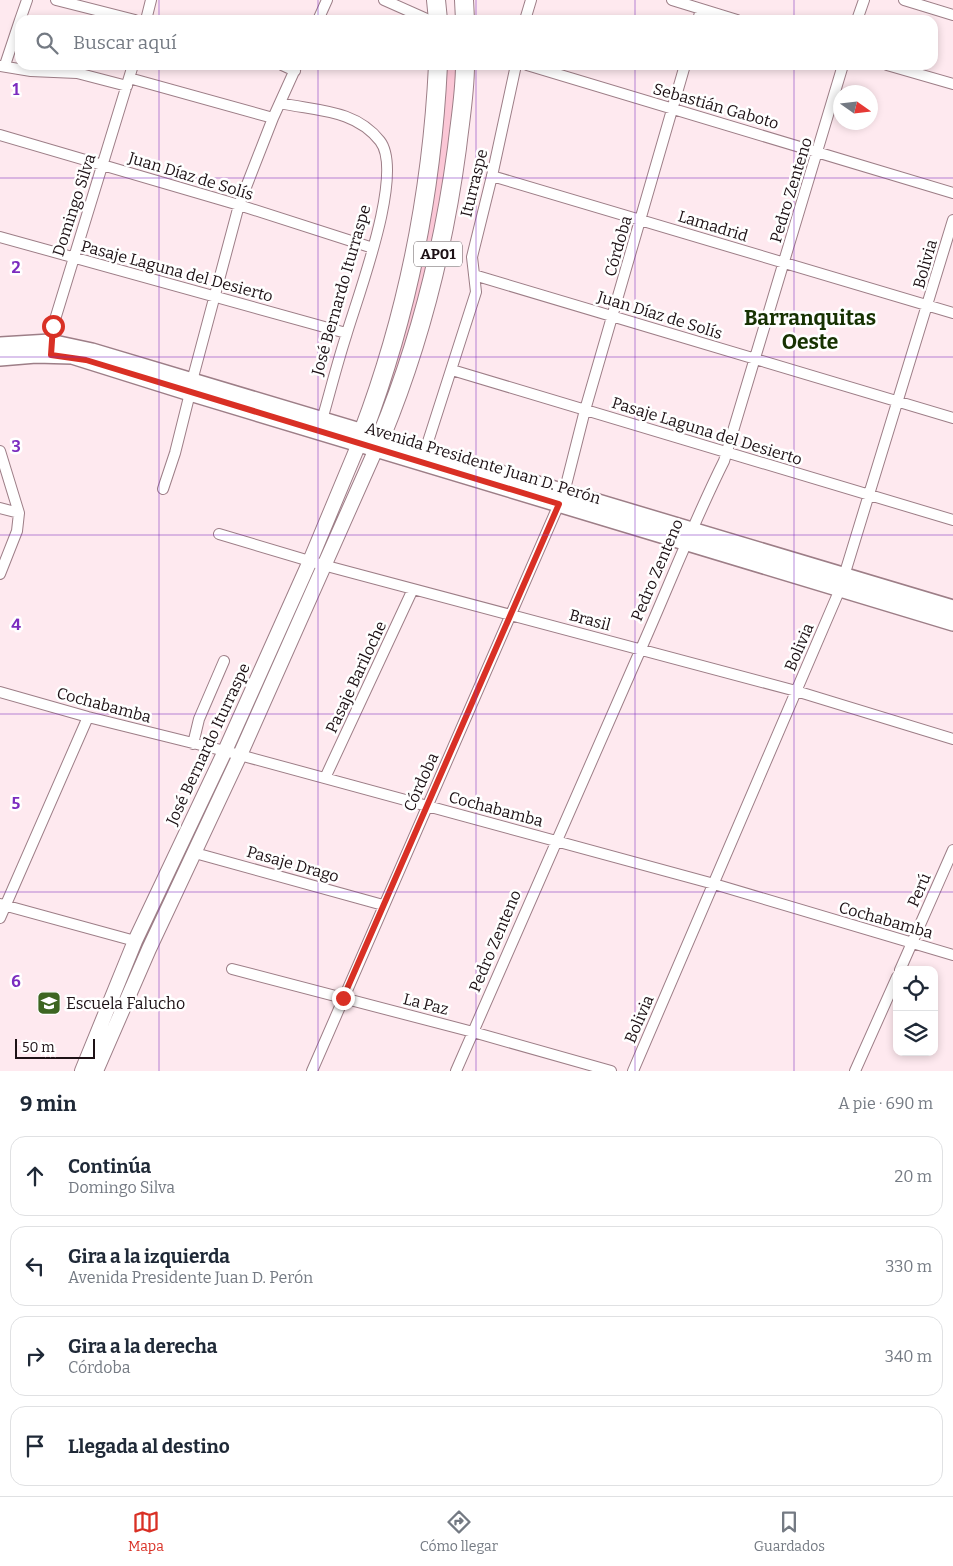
<!DOCTYPE html>
<html lang="es">
<meta charset="utf-8">
<style>
:root{--surface:#fff;--page:#f2f2f3;--text:#1f2937;--muted:#747a83;--line:#e0e1e3;--accent:#d93025}
body{margin:0;font-family:Bitter,serif;background:var(--page);color:var(--text)}
.controls{position:absolute;right:15px;bottom:15px;display:grid;overflow:hidden;border-radius:10px;box-shadow:0 2px 8px #0003}
.controls button{width:45px;height:45px;display:grid;place-items:center;padding:0;border:0;border-bottom:1px solid var(--line);background:var(--surface);color:var(--text);font:25px sans-serif}
.compass{position:absolute;left:833px;top:85px;width:45px;height:45px;border-radius:50%;background:var(--surface);box-shadow:0 2px 8px #0003;rotate:104deg}
.scale{position:absolute;left:15px;bottom:12px;width:80px;box-sizing:border-box;padding-left:5px;border:2px solid #1d1115;border-top:0;font-size:14px;line-height:18px;white-space:nowrap;color:#1d1115;-webkit-text-stroke:4px #fff;paint-order:stroke}
.stop{position:absolute;width:15px;height:15px;margin:-11px;border:4px solid #d93025;border-radius:50%;background:#fff}
.stop.end{background:#d93025;border-color:#fff;box-shadow:0 1px 5px #0008}
.list{margin:0;padding:0;list-style:none}
h2{display:flex;justify-content:space-between;align-items:center;height:65px;margin:0;padding:0 20px;font-size:21px}
h2 small{font-size:16px;font-weight:400;color:var(--muted)}
.list li{display:grid;grid-template-columns:32px 1fr auto;gap:15px;align-items:center;box-sizing:border-box;height:80px;margin:0 10px 10px;padding:0 10px;border:1px solid var(--line);border-radius:15px}
.list b{display:block;font-size:19px;white-space:nowrap}
.list p{margin:0;font-size:16px;white-space:nowrap;color:var(--muted)}
.list em{font-size:16px;font-style:normal;color:var(--muted)}
.icon{flex:none;width:28px;height:28px;fill:none;stroke:currentColor;stroke-width:2;stroke-linecap:round;stroke-linejoin:round}
.map{position:relative;flex:none;width:953px;height:1071px;overflow:hidden}
.search{position:absolute;background:var(--surface);box-shadow:0 2px 8px #0003;left:15px;right:15px;top:15px;height:55px;display:flex;align-items:center;gap:12px;box-sizing:border-box;padding:0 18px;border-radius:15px;color:var(--muted);font-size:19px}
.sheet{height:425px;background:var(--surface)}
nav{display:flex;justify-content:space-around;align-items:center;box-sizing:border-box;height:70px;border-top:1px solid var(--line);background:var(--surface);font-size:14px;color:var(--muted)}
nav a{display:grid;justify-items:center;gap:2px}
nav .on{color:var(--accent)}
.map>svg:first-child{display:block}
.green{fill:#fbc7d6}
.lines{fill:none;stroke-linecap:round;stroke-linejoin:round}
.street-casing{stroke:#9d7e87;stroke-width:12}
.secondary-casing{stroke:#9d7e87;stroke-width:16}
.primary-casing{stroke:#9d7e87;stroke-width:18}
.highway-casing{stroke:#9d7e87;stroke-width:20}
.street{stroke:#fff;stroke-width:10}
.secondary{stroke:#fff;stroke-width:14}
.primary{stroke:#fff;stroke-width:15}
.highway{stroke:#fff;stroke-width:18}
.route{stroke:#d93025;stroke-width:6}
.grid{fill:none;stroke:#7b2cbf;stroke-width:1;stroke-opacity:0.55}
.labels{text-anchor:middle;dominant-baseline:central;stroke-width:5;stroke-linejoin:round;paint-order:stroke}
.shield{fill:#fff;stroke:#61585b;stroke-width:1}
.shield-label{font-size:15px;font-weight:bold;fill:#1d1115}
.street-label{font-size:16px;fill:#1d1115;stroke:#fff}
.poi-label{font-size:16px;fill:#1d1115;stroke:#fff;text-anchor:start}
.district-label{font-size:21px;font-weight:bold;fill:#173202;stroke:#fff}
.grid-label{font-size:16px;text-anchor:middle;font-weight:bold;fill:#7b2cbf;stroke:#fff;stroke-width:5;stroke-linejoin:round;paint-order:stroke}
</style>
<div class="map">
<svg width="953" height="1071" viewBox="0 0 953 1071">
<rect width="100%" height="100%" fill="#fee9ef"/>
<path class="green" d="M438 65H465L451 190 381 437 363 432 395 335Z"/>
<g class="lines">
<g class="street-casing">
<path id="street" d="M56 0 135 20
M384 0 429 20
M672 0 737 20
M904 0 953 15
M20 20 27 0
M146 20 151 0
M318 20 327 0
M525 20 531 0
M698 20 701 9
M857 20 864 0
M5 65 20 20
M282 65 295 71
M527 65 953 193
M887 65 953 84
M0 66 31 71 77 73 127 86
M129 78 273 118
M280 103C316 111 355 109 380 141 405 173 357 298 346 336 337 364 330 392 322 420
M0 135 239 205 373 248
M492 176 953 313
M0 237 346 333
M474 275 953 418
M50 346 53 326 133 65
M452 370 953 520
M192 381 239 205 273 118 297 65
M0 451 19 513 17 531 0 574
M425 451 476 292 472 257 492 176 516 65
M163 489 175 453 190 393
M564 493 585 410 685 65
M0 508 19 513
M219 534 323 565 796 691 953 739
M0 692 88 717 225 751 714 884 953 955
M193 744 199 719 224 661
M325 778 413 589
M195 853 383 905
M0 904 135 941
M0 918 88 717
M232 969 473 1032 611 1071
M900 970 953 850
M312 1071 559 504
M456 1071C516 931 578 791 640 651 668 588 693 523 724 461L843 65
M633 1071 840 589 953 220
M855 1071 897 977"/>
</g>
<g class="secondary-casing">
<path id="secondary" d="M82 1071 135 941 225 751 310 561 363 434
M96 1071 149 949 240 755 380 440"/>
</g>
<g class="primary-casing">
<path id="primary" d="M0 345 50 342 92 351 953 608
M0 358 36 355 72 356 190 393 953 623"/>
</g>
<g class="highway-casing">
<path id="highway" d="M436 0 438 20
M464 0 465 20
M363 432C408 313 432 191 438 65
M381 437C419 345 444 246 457 148 460 121 465 93 465 65"/>
</g>
<use href="#street" class="street"/>
<use href="#secondary" class="secondary"/>
<use href="#primary" class="primary"/>
<use href="#highway" class="highway"/>
</g>
<g class="lines">
<path class="route" d="M53 326 51 355 86 360 559 504 343 998"/>
</g>
<path class="grid" d="M159 0V20M318 0V20M476 0V20M635 0V20M794 0V20M159 65V1071M318 65V1071M476 65V1071M635 65V1071M794 65V1071M0 178H953M0 357H953M0 535H953M0 714H953M0 892H953"/>
<defs>
<g id="school-square" transform="scale(1.25)"><rect x="-9" y="-9" width="18" height="18" rx="4" fill="#3d6521" stroke="#fff"/><path d="M0-5L7-2L0 1L-7-2ZM-4 1L0 2.5L4 1V4Q0 6-4 4Z" fill="#fff"/></g>
</defs>
<g fill-rule="evenodd">
<use href="#school-square" x="49" y="1003"/>
</g>
<g class="labels">
<rect class="shield" x="414" y="241.5" width="48" height="25" rx="4"/>
<g class="shield-label">
<text x="438" y="254">AP01</text>
</g>
<g class="street-label">
<text transform="translate(716 106) rotate(16)">Sebastián Gaboto</text>
<text transform="translate(191 176) rotate(17)">Juan Díaz de Solís</text>
<text transform="translate(474 183) rotate(-76)">Iturraspe</text>
<text transform="translate(791 190) rotate(-73)">Pedro Zenteno</text>
<text transform="translate(74 205) rotate(-72)">Domingo Silva</text>
<text transform="translate(713 226) rotate(17)">Lamadrid</text>
<text transform="translate(618 246) rotate(-74)">Córdoba</text>
<text transform="translate(925 264) rotate(-74)">Bolivia</text>
<text transform="translate(177 271) rotate(15)">Pasaje Laguna del Desierto</text>
<text transform="translate(341 290) rotate(-74)">José Bernardo Iturraspe</text>
<text transform="translate(660 315) rotate(17)">Juan Díaz de Solís</text>
<text transform="translate(707 431) rotate(17)">Pasaje Laguna del Desierto</text>
<text transform="translate(483 463) rotate(17)">Avenida Presidente Juan D. Perón</text>
<text transform="translate(657 570) rotate(-67)">Pedro Zenteno</text>
<text transform="translate(590 620) rotate(15)">Brasil</text>
<text transform="translate(799 647) rotate(-67)">Bolivia</text>
<text transform="translate(356 677) rotate(-65)">Pasaje Bariloche</text>
<text transform="translate(104 705) rotate(15)">Cochabamba</text>
<text transform="translate(208 744) rotate(-65)">José Bernardo Iturraspe</text>
<text transform="translate(421 782) rotate(-66)">Córdoba</text>
<text transform="translate(496 809) rotate(15)">Cochabamba</text>
<text transform="translate(293 864) rotate(16)">Pasaje Drago</text>
<text transform="translate(919 890) rotate(-66)">Perú</text>
<text transform="translate(886 920) rotate(16)">Cochabamba</text>
<text transform="translate(495 941) rotate(-67)">Pedro Zenteno</text>
<text transform="translate(426 1004) rotate(14)">La Paz</text>
<text transform="translate(639 1019) rotate(-67)">Bolivia</text>
</g>
<g class="poi-label">
<text x="66" y="1003">Escuela Falucho</text>
</g>
<g class="district-label">
<text x="810" y="318">Barranquitas<tspan x="810" dy="24">Oeste</tspan></text>
</g>
</g>
<g class="grid-label">
<text x="16" y="95">1</text>
<text x="16" y="273">2</text>
<text x="16" y="452">3</text>
<text x="16" y="630">4</text>
<text x="16" y="809">5</text>
<text x="16" y="987">6</text>
</g>
</svg>
<div class="controls">
<button><svg class="icon" aria-label="locate" viewBox="0 0 24 24"><circle cx="12" cy="12" r="6"/><path d="M12 2v4M12 18v4M2 12h4M18 12h4"/></svg></button>
<button><svg class="icon" aria-label="layers" viewBox="0 0 24 24"><path d="M12 4l9 5-9 5-9-5zM3 14l9 5 9-5"/></svg></button>
</div>
<svg class="compass" viewBox="-18 -18 36 36"><path d="M0-13l5 13h-10z" fill="#e53935"/><path d="M0 13l5-13h-10z" fill="#747a83"/></svg>
<div class="scale">50 m</div>
<div class="stop" style="left:53px;top:326px"></div>
<div class="stop end" style="left:343px;top:998px"></div>
<div class="search"><svg class="icon" aria-label="search" viewBox="0 0 24 24"><circle cx="10" cy="10" r="6"/><path d="M15 15l6 6"/></svg>Buscar aquí</div>
</div>
<section class="sheet">
<h2>9 min<small>A pie · 690 m</small></h2>
<ul class="list">
<li><svg class="icon" aria-label="ahead" viewBox="0 0 24 24"><path d="M12 20V5M6 11l6-6 6 6"/></svg><div><b>Continúa</b><p>Domingo Silva</p></div><em>20 m</em></li>
<li><svg class="icon" aria-label="left" viewBox="0 0 24 24"><path d="M17 20v-9H6M10 6l-5 5 5 5"/></svg><div><b>Gira a la izquierda</b><p>Avenida Presidente Juan D. Perón</p></div><em>330 m</em></li>
<li><svg class="icon" aria-label="right" viewBox="0 0 24 24"><path d="M7 20v-9h11M14 6l5 5-5 5"/></svg><div><b>Gira a la derecha</b><p>Córdoba</p></div><em>340 m</em></li>
<li><svg class="icon" aria-label="arrive" viewBox="0 0 24 24"><path d="M6 21V4h12l-3 4 3 4H6"/></svg><div><b>Llegada al destino</b></div></li>
</ul>
</section>
<nav>
<a class="on"><svg class="icon" aria-label="map" viewBox="0 0 24 24"><path d="M3 6l6-2 6 2 6-2v14l-6 2-6-2-6 2zM9 4v14M15 6v14"/></svg>Mapa</a>
<a><svg class="icon" aria-label="directions" viewBox="0 0 24 24"><path d="M12 3l9 9-9 9-9-9zM9 14v-3h6M13 9l2 2-2 2"/></svg>Cómo llegar</a>
<a><svg class="icon" aria-label="saved" viewBox="0 0 24 24"><path d="M7 4h10v16l-5-4-5 4z"/></svg>Guardados</a>
</nav>
